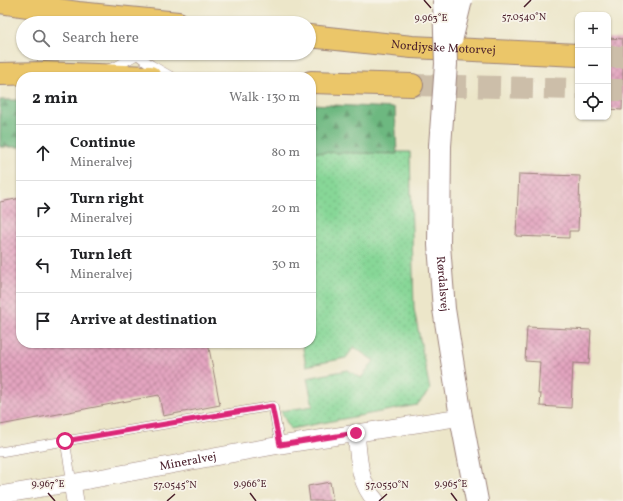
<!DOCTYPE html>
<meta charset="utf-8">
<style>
:root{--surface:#fff;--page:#f6f6f6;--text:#202124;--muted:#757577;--line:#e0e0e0}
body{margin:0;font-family:Vollkorn,serif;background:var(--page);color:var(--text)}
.controls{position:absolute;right:12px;top:12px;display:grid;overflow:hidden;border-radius:8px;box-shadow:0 1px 3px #0004}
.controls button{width:36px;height:36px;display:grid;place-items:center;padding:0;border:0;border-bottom:1px solid var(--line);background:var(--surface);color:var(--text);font:20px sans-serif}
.stop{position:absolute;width:12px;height:12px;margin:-9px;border:3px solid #db2777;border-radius:50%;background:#fff}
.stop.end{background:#db2777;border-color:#fff;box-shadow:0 1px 4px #0008}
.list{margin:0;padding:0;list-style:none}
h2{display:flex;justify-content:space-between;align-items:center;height:52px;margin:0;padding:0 16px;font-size:17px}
h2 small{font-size:13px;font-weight:400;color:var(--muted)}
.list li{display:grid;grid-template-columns:26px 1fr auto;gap:12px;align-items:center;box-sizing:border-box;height:56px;padding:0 16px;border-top:1px solid var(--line)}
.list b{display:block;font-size:15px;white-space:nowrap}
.list p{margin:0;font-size:13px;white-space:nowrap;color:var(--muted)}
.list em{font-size:13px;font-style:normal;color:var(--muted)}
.icon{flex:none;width:22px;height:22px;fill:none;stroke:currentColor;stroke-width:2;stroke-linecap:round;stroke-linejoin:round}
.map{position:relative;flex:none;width:623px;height:501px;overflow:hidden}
.search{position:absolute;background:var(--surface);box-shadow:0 1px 3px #0004;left:16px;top:16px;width:300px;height:44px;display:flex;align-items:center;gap:10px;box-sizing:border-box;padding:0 14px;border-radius:22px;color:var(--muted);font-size:15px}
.panel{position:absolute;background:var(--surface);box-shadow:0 1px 3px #0004;left:16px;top:72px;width:300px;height:276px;border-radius:16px}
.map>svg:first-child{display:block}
.grass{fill:url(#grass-dots);stroke:#687b61}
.forest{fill:url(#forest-firs);stroke:#5c6c56}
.building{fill:url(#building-cross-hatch)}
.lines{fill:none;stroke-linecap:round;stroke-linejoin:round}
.motorway-tunnel{stroke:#ccbea9;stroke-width:22;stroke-dasharray:22 11;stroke-linecap:butt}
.service-casing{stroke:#9b827a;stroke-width:10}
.minor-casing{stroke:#9b827a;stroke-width:18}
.tertiary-casing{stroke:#9b827a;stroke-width:24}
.motorway-casing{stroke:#9b827a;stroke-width:24}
.service{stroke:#fff;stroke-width:9}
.minor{stroke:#fff;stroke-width:17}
.tertiary{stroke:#fff;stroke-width:22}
.motorway{stroke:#ebc669;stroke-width:22}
.tertiary-bridge-casing{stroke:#9b827a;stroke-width:24;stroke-linecap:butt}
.tertiary-bridge{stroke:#fff;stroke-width:22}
.route{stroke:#db2777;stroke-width:5}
.ticks{fill:none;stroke:#4a1f2b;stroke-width:1.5}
.labels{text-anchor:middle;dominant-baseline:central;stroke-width:3.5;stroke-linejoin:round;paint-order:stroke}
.street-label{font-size:12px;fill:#4a1f2b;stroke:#f7f3e8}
.ticks-label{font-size:10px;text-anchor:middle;fill:#4a1f2b;stroke:#f7f3e8;stroke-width:3.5;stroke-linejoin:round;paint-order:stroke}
</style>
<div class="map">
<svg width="623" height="501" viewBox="0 0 623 501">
<defs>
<pattern id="grass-dots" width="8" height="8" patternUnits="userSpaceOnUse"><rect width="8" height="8" fill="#87d797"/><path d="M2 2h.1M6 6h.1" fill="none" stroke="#76b882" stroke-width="1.8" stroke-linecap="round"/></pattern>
<pattern id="forest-firs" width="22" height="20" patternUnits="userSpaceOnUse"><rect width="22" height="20" fill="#6db880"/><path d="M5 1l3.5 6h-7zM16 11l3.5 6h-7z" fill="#5c9569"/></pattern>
<pattern id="building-cross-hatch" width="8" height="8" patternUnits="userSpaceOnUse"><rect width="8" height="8" fill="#e3a4bf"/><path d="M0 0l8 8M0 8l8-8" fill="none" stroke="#ba859b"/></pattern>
</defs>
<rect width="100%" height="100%" fill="#f7f3e8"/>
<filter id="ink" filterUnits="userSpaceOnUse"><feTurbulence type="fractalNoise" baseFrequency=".025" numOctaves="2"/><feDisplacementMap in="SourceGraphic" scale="8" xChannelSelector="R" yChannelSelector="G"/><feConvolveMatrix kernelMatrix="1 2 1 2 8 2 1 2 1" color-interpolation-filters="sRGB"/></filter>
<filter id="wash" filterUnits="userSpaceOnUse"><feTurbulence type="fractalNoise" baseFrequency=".012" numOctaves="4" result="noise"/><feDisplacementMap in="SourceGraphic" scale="16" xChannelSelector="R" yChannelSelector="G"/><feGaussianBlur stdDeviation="0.9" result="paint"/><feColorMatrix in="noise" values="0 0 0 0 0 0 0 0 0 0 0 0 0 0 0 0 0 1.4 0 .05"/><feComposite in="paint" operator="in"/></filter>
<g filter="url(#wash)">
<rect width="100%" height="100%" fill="#ece6c9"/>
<path class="grass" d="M311 151 410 152 414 309 430 390 417 405 290 429 281 411 313 406 307 378 348 370 361 378 374 361 354 347 346 358 306 366 302 343H311Z"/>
<path class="forest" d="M0 100H21V147H0Z
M311 104 395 108 397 154 311 152Z"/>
<g id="blocks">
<path class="building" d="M608 38 623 39V80L622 110 608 109Z
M519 174 580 176 578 231H569V238L516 236Z
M21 198V343H208L220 405 163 416 159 395 0 425V202Z
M527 327 591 330 589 364 573 363 571 408 540 406 541 394H538L540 362 525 361Z
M330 482 333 501H310L308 486Z"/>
</g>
</g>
<g filter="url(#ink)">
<use href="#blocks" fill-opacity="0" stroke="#9b827a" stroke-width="1"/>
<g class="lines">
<path class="motorway-tunnel" d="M608 57H623
M412 85 578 89
M608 90H623"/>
<g class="service-casing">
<path id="service" d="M135 53 151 65 172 77
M108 69 117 66 140 53
M65 441 72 483
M0 452 273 406 280 445"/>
</g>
<g class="minor-casing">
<g id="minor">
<path d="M356 433C359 458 358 482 376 501"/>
<path d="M72 483 75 501"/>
<path id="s1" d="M0 495 72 483 280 445 461 417"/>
</g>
</g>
<g class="tertiary-casing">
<g id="tertiary">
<path id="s2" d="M440 146 439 245 444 309 461 417 477 501"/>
</g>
</g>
<g class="motorway-casing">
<g id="motorway">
<path d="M0 2 78 13 178 23"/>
<path id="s3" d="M309 36 412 47 578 55"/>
<path d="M0 74 43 73 150 77"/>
<path d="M311 82 412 85"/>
</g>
</g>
<use href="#service" class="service"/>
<use href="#minor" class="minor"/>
<use href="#tertiary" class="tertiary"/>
<use href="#motorway" class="motorway"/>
<g class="tertiary-bridge-casing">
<path id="tertiary-bridge" d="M452 37 461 0
M440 146 446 64 444 0"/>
</g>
<use href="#tertiary-bridge" class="tertiary-bridge"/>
</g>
</g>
<g class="lines" filter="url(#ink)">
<path class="route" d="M65 441 272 406 280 445 356 433"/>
</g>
<path class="ticks" d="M424 0 431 8M524 7 531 0M48 493 55 501M250 493 256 501M451 493 457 501M167 501 175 494M379 501 387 494"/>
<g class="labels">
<g class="street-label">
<text stroke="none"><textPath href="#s3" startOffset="135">Nordjyske Motorvej</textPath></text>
<text stroke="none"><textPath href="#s2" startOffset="138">Rørdalsvej</textPath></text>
<text stroke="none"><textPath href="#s1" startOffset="191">Mineralvej</textPath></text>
</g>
</g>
<g class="ticks-label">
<text x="524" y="20">57.0540°N</text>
<text x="431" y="21">9.963°E</text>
<text x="48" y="487">9.967°E</text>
<text x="250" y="487">9.966°E</text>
<text x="451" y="487">9.965°E</text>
<text x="175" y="488">57.0545°N</text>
<text x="387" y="488">57.0550°N</text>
</g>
</svg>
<div class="controls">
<button>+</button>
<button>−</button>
<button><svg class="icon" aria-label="locate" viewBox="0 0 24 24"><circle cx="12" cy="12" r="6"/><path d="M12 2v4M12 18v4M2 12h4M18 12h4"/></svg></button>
</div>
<div class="stop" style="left:65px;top:441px"></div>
<div class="stop end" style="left:356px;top:433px"></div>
<div class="search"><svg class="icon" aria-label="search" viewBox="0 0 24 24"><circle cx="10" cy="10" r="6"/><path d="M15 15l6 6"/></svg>Search here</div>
<section class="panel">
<h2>2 min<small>Walk · 130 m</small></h2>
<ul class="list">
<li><svg class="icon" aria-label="ahead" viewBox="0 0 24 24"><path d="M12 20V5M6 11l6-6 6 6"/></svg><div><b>Continue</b><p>Mineralvej</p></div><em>80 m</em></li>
<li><svg class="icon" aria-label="right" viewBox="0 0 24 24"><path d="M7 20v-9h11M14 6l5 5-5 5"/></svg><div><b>Turn right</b><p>Mineralvej</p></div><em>20 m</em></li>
<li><svg class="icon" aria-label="left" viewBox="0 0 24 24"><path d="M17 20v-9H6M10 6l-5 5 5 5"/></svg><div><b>Turn left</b><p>Mineralvej</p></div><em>30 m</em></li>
<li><svg class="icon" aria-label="arrive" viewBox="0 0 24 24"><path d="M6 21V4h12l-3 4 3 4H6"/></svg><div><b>Arrive at destination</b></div></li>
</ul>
</section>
</div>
